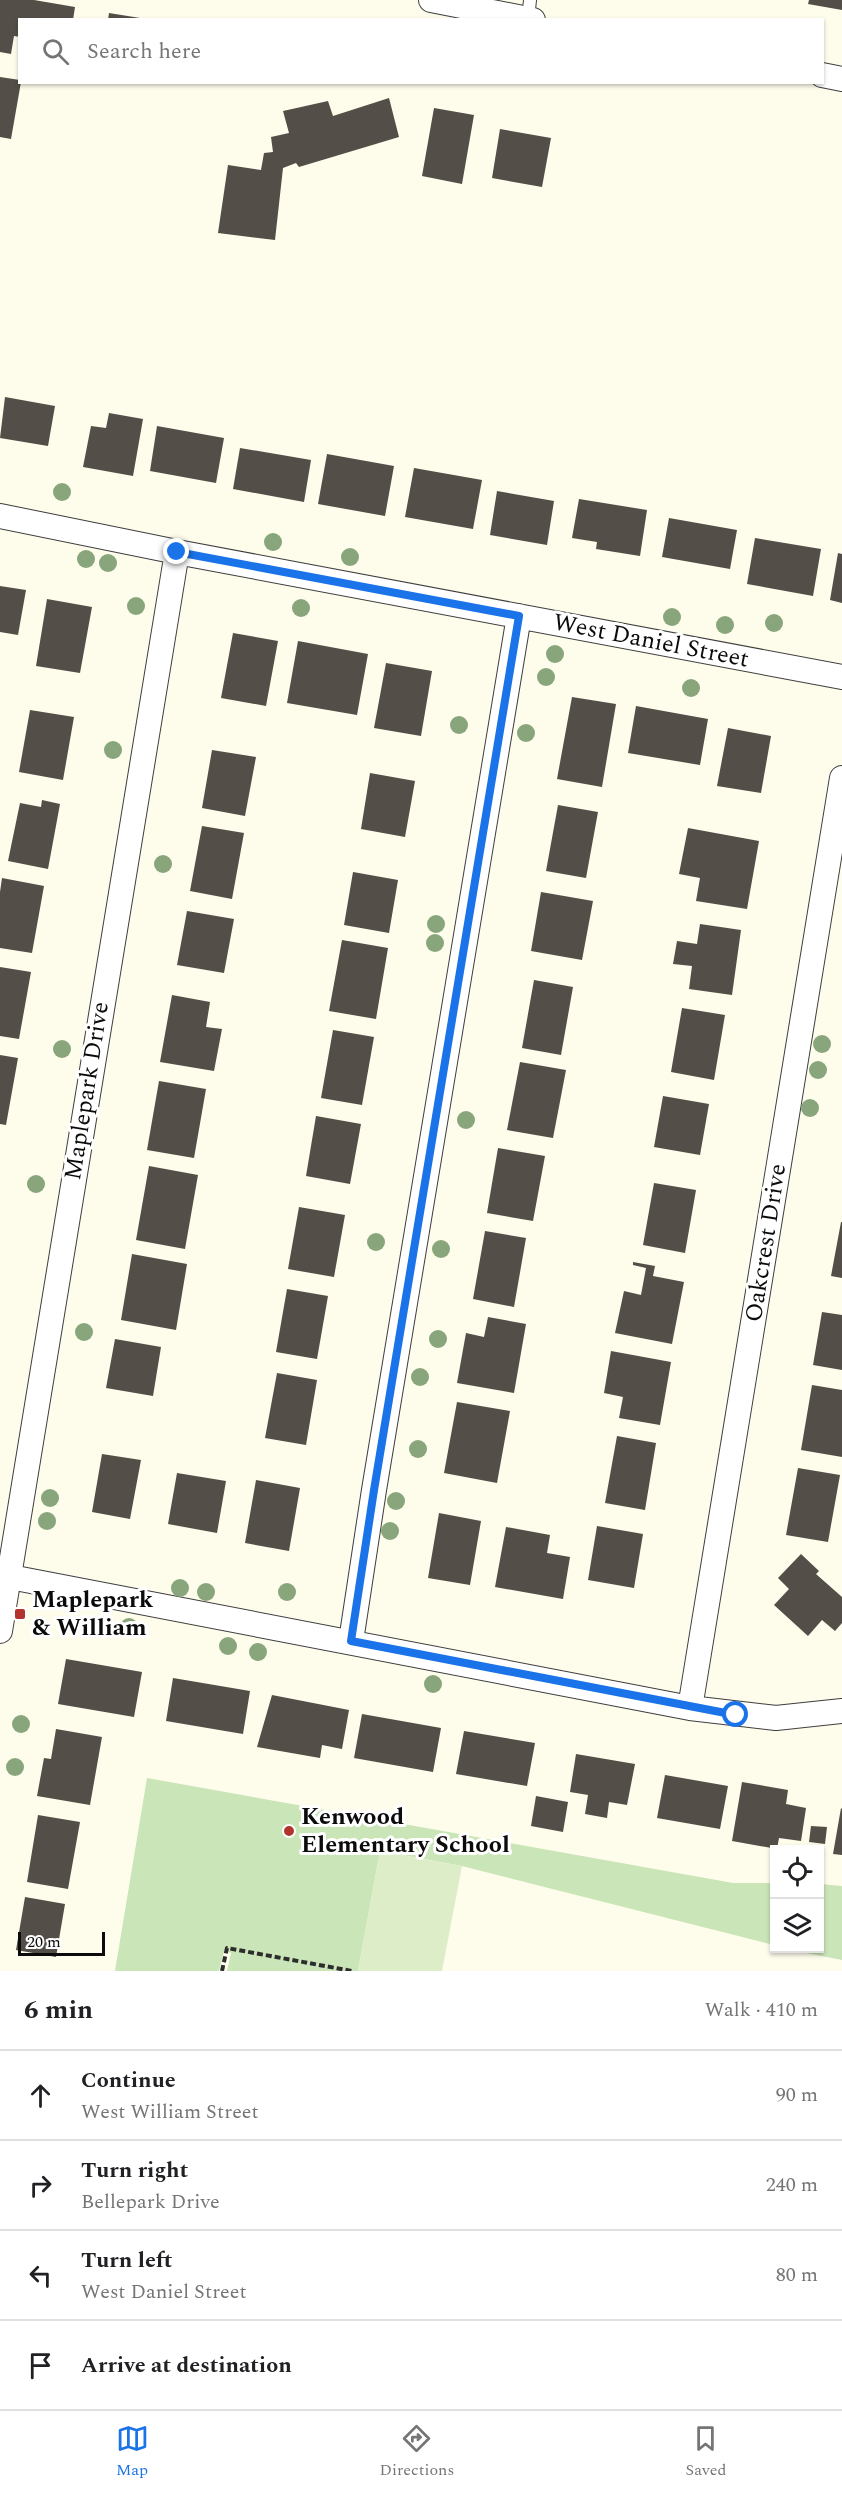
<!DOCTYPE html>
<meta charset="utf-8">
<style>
:root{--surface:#fff;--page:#f6f6f6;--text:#202124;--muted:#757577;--line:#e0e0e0;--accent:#1a73e8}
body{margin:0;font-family:Spectral,serif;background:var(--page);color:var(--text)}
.controls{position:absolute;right:18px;bottom:18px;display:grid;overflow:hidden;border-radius:0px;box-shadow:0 2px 4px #0004}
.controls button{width:54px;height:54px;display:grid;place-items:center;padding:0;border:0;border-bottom:2px solid var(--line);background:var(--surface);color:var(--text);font:30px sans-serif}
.scale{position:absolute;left:18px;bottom:15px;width:87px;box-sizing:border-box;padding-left:6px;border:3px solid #0b0b0b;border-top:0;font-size:16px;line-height:21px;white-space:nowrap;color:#0b0b0b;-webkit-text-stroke:4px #fff;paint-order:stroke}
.stop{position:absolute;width:18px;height:18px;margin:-14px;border:4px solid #1a73e8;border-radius:50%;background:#fff}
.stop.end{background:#1a73e8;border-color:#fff;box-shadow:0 2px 6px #0008}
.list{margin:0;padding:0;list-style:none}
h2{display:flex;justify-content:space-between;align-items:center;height:78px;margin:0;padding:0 24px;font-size:26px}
h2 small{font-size:20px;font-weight:400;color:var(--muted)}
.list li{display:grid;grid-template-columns:39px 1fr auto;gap:18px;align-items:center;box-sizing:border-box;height:90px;padding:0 24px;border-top:2px solid var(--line)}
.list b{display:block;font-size:22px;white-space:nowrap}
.list p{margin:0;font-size:20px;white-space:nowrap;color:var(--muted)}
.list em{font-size:20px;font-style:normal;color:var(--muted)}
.icon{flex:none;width:33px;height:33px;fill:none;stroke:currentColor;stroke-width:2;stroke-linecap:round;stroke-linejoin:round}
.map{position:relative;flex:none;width:842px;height:1971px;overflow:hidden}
.search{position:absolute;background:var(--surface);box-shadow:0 2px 4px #0004;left:18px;right:18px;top:18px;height:66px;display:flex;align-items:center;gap:15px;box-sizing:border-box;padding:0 21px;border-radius:0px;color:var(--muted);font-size:22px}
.sheet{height:438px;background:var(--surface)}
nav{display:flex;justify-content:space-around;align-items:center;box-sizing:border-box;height:84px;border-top:2px solid var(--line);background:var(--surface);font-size:16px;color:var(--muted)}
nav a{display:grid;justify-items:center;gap:3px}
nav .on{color:var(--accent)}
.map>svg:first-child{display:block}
.green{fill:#cae5b7}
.pitch{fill:#ddedc8}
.building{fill:#534e48}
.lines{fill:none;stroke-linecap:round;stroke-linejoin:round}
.lane-casing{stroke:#3e3e3e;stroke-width:14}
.street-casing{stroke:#3e3e3e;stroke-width:26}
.path{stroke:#2d2d2d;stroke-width:4;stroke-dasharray:6 3;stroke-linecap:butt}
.lane{stroke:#fff;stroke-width:12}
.street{stroke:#fff;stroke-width:24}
.tree{fill:#88a57b}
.route{stroke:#1a73e8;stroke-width:8}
.poi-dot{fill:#b2342d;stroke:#fff;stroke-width:2}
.labels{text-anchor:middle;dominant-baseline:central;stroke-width:6;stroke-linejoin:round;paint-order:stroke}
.street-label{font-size:24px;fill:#0b0b0b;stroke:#fff}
.poi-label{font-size:24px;font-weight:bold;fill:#0b0b0b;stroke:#fff;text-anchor:start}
</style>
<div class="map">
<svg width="842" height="1971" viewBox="0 0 842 1971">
<rect width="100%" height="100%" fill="#fefceb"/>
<path class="green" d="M147 1778 733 1883H774V1945L462 1866 386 1852 387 1842 364 1838 362 1848 380 1851 358 1971H227L231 1953 224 1951 219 1971H115Z
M820 1884 842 1886V1960L786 1949 820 1948Z"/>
<path class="pitch" d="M380 1851 462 1866 442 1971H358Z"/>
<path class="building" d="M0 0H34L75 7 73 20H20V37L14 36 11 54 0 52Z
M809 0H842V10L808 4Z
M109 13 140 18V20H108Z
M0 77 20 80 21 82 11 139 0 137Z
M389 98 399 137 299 167 296 163 283 168 275 240 218 233 228 165 261 170 264 153 273 152 271 137 289 133 283 111 328 101 333 116Z
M434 108 474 115 462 184 422 176Z
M500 129 551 138 542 187 492 178Z
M5 397 55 406 48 446 0 438Z
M109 413 143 419 133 476 83 467 91 426 106 428Z
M157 426 224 438 216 483 150 471Z
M240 448 311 460 304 502 233 489Z
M327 454 394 466 385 516 318 504Z
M414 468 482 480 473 529 405 517Z
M497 491 554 501 547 545 490 535Z
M579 499 647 510 640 556 596 549 597 542 572 538Z
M669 518 737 530 730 569 662 557Z
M755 538 821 549 813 596 747 584Z
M838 553 842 554V603L830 600Z
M0 586 26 590 18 635 0 632Z
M47 599 92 607 80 673 36 666Z
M233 633 278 641 266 706 221 698Z
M298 641 368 654 357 715 287 703Z
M386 663 432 671 421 736 374 728Z
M572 697 616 704 602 787 557 779Z
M636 706 708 719 700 765 628 753Z
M30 710 74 717 63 780 19 772Z
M728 728 771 736 761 793 717 786Z
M212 750 256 757 245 816 202 808Z
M370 773 415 781 405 837 361 829Z
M42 800 60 804 48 869 8 861 20 803 41 807Z
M558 805 598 812 586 878 546 871Z
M202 826 244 833 232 899 190 891Z
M688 828 759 841 747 909 696 901 700 878 679 874Z
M353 872 398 880 389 933 344 925Z
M2 878 44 886 32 953 0 948V892Z
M541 892 593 901 582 960 531 951Z
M187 911 234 919 224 973 177 965Z
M700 924 741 930 732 995 689 989 692 966 673 964 677 941 697 944Z
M342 940 388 948 376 1019 329 1011Z
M0 967 31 972 19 1039 0 1036Z
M534 980 573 987 561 1055 522 1048Z
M172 995 210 1002 206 1027 222 1029 214 1071 160 1062Z
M682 1008 725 1015 714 1080 671 1072Z
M333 1030 374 1037 362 1105 321 1098Z
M0 1055 18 1058 6 1125 0 1124Z
M520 1062 566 1070 553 1138 507 1130Z
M159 1081 206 1089 194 1158 147 1150Z
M663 1096 709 1104 700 1155 654 1147Z
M316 1116 361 1124 350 1184 306 1176Z
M498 1148 545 1156 533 1221 487 1213Z
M149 1166 198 1175 185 1249 136 1240Z
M654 1183 696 1190 685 1253 643 1245Z
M299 1207 345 1215 334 1277 288 1269Z
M841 1222H842V1278L831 1276Z
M485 1231 526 1238 514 1307 473 1299Z
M132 1254 187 1264 176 1330 121 1320Z
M633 1262 655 1266 653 1276 684 1282 672 1344 615 1333 624 1291 641 1295 646 1268 633 1265Z
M287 1289 328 1296 317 1359 276 1352Z
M822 1312 842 1315V1370L813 1365Z
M488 1317 526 1324 514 1393 457 1383 466 1333 484 1337Z
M115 1339 161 1347 153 1396 106 1388Z
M611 1351 671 1362 660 1425 619 1418 623 1397 604 1393Z
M277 1373 317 1380 306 1445 265 1438Z
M812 1385 842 1390V1457L801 1450Z
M457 1402 510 1411 497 1483 444 1473Z
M617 1436 656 1443 645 1510 605 1503Z
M102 1454 141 1460 130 1519 92 1512Z
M798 1468 840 1475 828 1542 786 1535Z
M177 1473 226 1481 217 1533 168 1524Z
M256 1480 300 1488 289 1551 245 1543Z
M439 1513 481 1521 470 1585 428 1578Z
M597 1526 643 1534 634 1588 588 1580Z
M506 1527 550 1535 547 1553 570 1557 563 1599 495 1587Z
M801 1554 819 1571 816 1574 842 1597V1623L835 1631 822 1620 808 1636 774 1605 789 1589 778 1578Z
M66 1659 142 1672 134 1717 58 1704Z
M173 1678 250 1691 243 1734 166 1721Z
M272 1695 349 1710 342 1749 322 1745 320 1758 257 1747Z
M362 1714 441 1728 433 1772 354 1758Z
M56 1729 102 1737 90 1805 37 1796 44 1758 51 1759Z
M464 1731 535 1743 527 1786 456 1774Z
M576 1754 635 1764 627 1805 609 1802 607 1818 585 1814 588 1795 570 1792Z
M665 1775 728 1786 720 1829 657 1818Z
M742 1782 788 1790 786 1804 806 1808 801 1841 779 1838 777 1849 732 1841Z
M536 1796 568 1802 563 1832 531 1826Z
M841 1808 842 1809V1855L833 1854Z
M38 1815 80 1822 68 1889 27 1882Z
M811 1826 827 1827 825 1844 809 1842Z
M25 1897 65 1904 56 1957 16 1950Z"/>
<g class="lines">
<g class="lane-casing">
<path id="lane" d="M528 19 530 0"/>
</g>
<g class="street-casing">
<path id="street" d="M431 0 533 20
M822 75 842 79
M0 516 177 552 842 677
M0 1575 690 1708 776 1718 842 1711
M0 1631 177 552
M351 1641 374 1490 519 616
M690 1708 842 778"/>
</g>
<path class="path" d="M222 1971 227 1948 352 1971"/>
<use href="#lane" class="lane"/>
<use href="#street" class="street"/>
</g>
<g class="tree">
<circle cx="62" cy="492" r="9"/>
<circle cx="273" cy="542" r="9"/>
<circle cx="350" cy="557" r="9"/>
<circle cx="86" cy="559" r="9"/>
<circle cx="108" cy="563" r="9"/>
<circle cx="136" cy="606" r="9"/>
<circle cx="301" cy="608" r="9"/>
<circle cx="672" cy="617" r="9"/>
<circle cx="774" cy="623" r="9"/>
<circle cx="725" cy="625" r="9"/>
<circle cx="555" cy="654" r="9"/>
<circle cx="546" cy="677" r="9"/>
<circle cx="691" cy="688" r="9"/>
<circle cx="459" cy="725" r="9"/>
<circle cx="526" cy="733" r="9"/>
<circle cx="113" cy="750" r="9"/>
<circle cx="163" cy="864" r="9"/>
<circle cx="436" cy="924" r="9"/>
<circle cx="435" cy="943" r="9"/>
<circle cx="822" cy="1044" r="9"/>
<circle cx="62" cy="1049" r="9"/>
<circle cx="818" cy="1070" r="9"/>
<circle cx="810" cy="1108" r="9"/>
<circle cx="466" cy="1120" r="9"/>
<circle cx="36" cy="1184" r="9"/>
<circle cx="376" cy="1242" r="9"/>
<circle cx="441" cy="1249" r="9"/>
<circle cx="84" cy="1332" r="9"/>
<circle cx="438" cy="1339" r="9"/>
<circle cx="420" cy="1377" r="9"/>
<circle cx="418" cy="1449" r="9"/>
<circle cx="50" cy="1498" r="9"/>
<circle cx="396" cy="1501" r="9"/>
<circle cx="47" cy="1521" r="9"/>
<circle cx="390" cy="1531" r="9"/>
<circle cx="180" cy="1588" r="9"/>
<circle cx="206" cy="1592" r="9"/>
<circle cx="287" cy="1592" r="9"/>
<circle cx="129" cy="1627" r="9"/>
<circle cx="228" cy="1646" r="9"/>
<circle cx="258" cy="1652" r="9"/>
<circle cx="433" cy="1684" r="9"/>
<circle cx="21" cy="1724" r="9"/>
<circle cx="15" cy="1767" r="9"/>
</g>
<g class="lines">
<path class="route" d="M177 552 519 616 374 1490 351 1641 736 1715"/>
</g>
<g class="poi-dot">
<rect x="14" y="1608" width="12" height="12" rx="3"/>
<circle cx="289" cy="1831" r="6"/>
</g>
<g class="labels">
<g class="street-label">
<text transform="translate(651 641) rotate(11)">West Daniel Street</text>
<text transform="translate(87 1091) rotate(-81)">Maplepark Drive</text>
<text transform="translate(766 1243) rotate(-81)">Oakcrest Drive</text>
</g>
<g class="poi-label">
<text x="32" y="1600">Maplepark<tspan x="32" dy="28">&amp; William</tspan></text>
<text x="301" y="1817">Kenwood<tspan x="301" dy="28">Elementary School</tspan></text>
</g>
</g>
</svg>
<div class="controls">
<button><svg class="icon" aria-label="locate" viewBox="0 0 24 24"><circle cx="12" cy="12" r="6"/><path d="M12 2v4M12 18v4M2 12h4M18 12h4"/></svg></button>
<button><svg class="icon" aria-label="layers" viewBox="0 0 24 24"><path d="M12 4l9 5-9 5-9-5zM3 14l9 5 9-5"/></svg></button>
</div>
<div class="scale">20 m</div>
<div class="stop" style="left:736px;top:1715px"></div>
<div class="stop end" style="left:177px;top:552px"></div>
<div class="search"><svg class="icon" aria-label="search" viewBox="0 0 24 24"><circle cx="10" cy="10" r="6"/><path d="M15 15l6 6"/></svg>Search here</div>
</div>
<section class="sheet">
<h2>6 min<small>Walk · 410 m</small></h2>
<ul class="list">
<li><svg class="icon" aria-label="ahead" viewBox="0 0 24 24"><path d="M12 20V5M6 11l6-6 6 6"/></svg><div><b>Continue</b><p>West William Street</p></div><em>90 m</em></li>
<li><svg class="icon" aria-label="right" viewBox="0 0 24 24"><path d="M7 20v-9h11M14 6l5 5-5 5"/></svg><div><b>Turn right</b><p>Bellepark Drive</p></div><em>240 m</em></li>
<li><svg class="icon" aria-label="left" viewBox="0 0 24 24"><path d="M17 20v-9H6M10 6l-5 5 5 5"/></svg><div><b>Turn left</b><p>West Daniel Street</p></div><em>80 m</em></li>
<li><svg class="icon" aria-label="arrive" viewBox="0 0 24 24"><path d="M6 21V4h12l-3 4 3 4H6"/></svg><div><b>Arrive at destination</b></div></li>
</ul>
</section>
<nav>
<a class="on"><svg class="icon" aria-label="map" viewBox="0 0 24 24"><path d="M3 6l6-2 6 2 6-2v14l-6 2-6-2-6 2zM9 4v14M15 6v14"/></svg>Map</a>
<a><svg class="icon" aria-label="directions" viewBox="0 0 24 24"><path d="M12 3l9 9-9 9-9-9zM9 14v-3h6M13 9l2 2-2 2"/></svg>Directions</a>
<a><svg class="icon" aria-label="saved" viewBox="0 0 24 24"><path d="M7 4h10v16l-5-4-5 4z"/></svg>Saved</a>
</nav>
